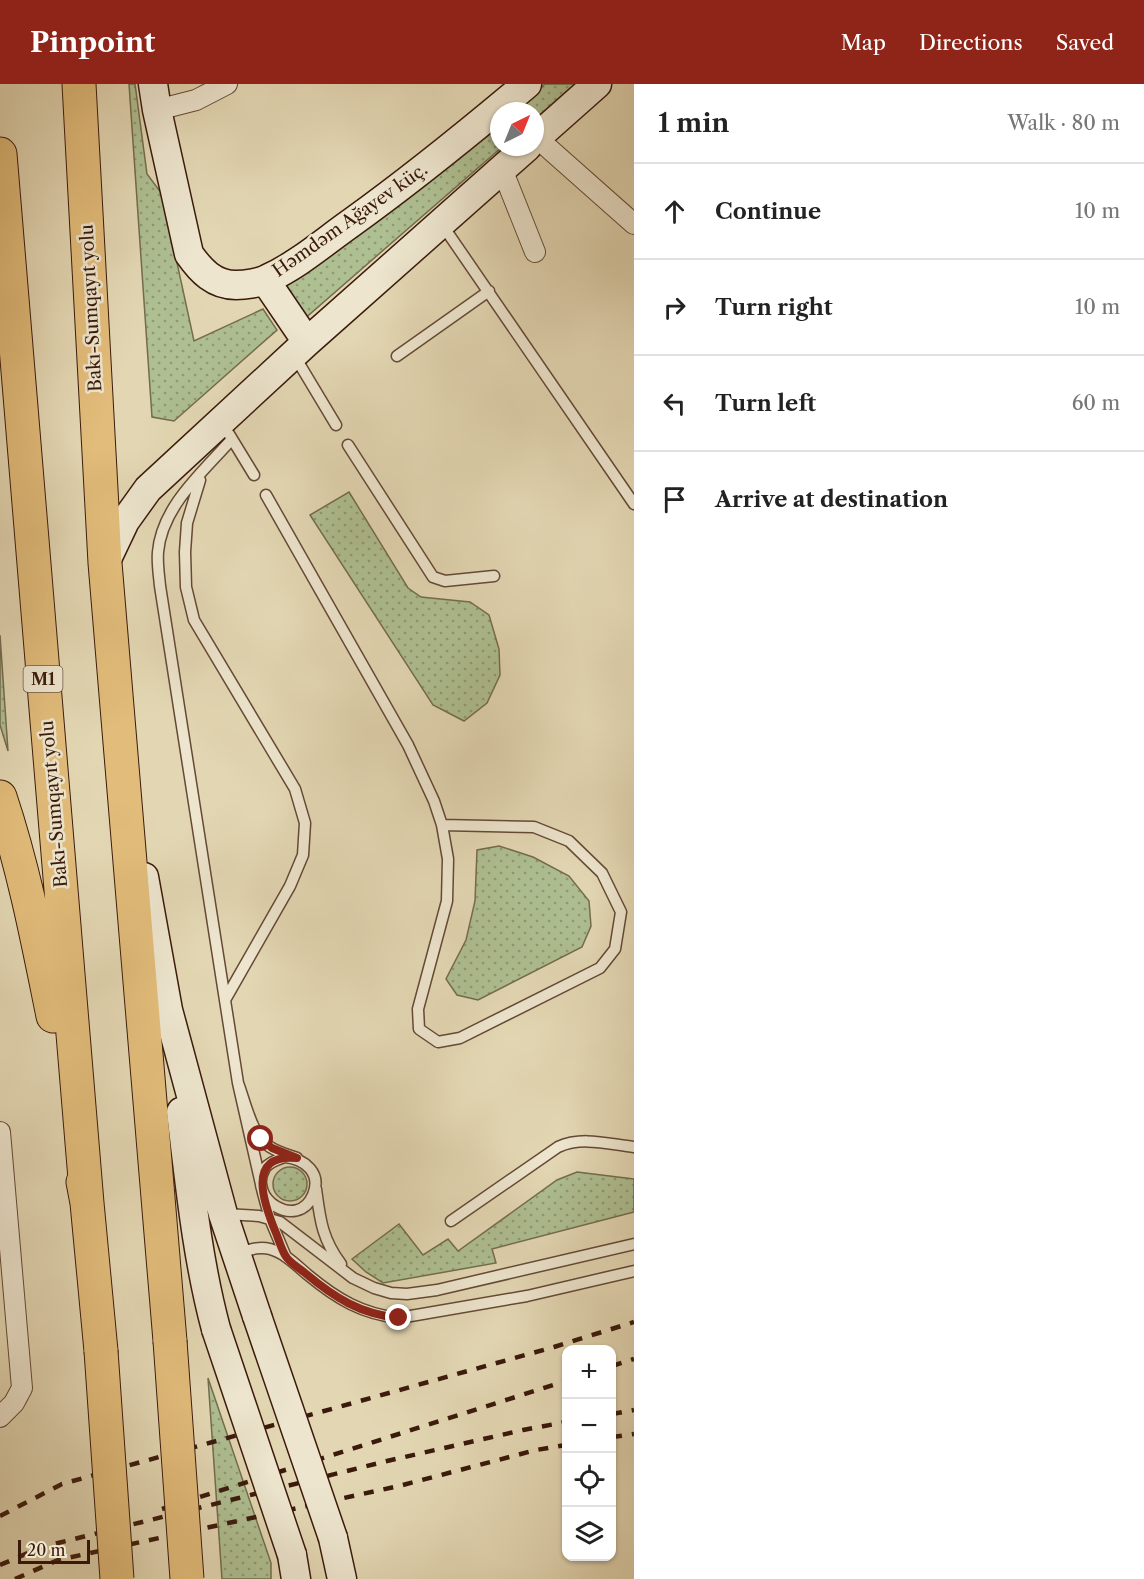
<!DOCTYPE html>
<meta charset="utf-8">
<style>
:root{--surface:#fff;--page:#f2f2f2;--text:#222;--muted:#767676;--line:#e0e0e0;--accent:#8f2418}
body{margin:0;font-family:"Libre Caslon Text",serif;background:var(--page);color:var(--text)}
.controls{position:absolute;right:18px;bottom:18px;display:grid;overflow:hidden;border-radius:12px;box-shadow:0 2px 4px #0004}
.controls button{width:54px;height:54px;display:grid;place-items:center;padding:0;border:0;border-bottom:2px solid var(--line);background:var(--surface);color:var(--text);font:30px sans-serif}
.compass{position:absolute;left:490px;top:18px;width:54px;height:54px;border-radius:50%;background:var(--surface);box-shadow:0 2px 4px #0004;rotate:43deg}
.scale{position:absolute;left:18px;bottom:15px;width:72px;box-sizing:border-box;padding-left:6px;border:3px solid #3b1a0c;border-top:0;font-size:16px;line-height:21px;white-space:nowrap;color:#3b1a0c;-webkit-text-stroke:4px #ede5ce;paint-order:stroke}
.stop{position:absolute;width:18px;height:18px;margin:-14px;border:4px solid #8f2418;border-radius:50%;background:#fff}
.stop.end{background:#8f2418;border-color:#fff;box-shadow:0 2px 6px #0008}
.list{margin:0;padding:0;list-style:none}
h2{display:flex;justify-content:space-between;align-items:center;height:78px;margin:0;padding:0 24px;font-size:26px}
h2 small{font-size:20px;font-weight:400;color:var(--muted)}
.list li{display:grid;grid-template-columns:39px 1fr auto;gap:18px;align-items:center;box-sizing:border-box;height:96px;padding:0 24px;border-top:2px solid var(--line)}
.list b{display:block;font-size:22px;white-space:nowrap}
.list em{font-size:20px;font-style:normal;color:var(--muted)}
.icon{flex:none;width:33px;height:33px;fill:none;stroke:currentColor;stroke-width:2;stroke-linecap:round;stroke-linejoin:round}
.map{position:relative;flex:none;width:634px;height:1495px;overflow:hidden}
header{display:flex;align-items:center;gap:36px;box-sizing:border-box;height:84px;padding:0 30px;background:var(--accent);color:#fff}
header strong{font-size:28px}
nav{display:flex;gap:33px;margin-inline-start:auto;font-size:21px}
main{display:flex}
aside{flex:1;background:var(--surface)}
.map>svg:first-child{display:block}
.grass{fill:url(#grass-dots);stroke:#746c4e;stroke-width:1.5}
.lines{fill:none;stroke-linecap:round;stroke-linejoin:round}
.lane-casing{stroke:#654936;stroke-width:13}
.street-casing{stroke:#654936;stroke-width:22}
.secondary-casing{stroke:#3b1a0c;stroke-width:31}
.highway-casing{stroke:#3b1a0c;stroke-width:35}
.lane{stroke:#ede5ce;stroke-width:10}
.street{stroke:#ede5ce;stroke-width:20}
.secondary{stroke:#ede5ce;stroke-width:28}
.highway{stroke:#e2bc7a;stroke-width:33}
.rail{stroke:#3b1a0c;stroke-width:4.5;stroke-dasharray:10 10;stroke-linecap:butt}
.secondary-bridge-casing{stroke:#3b1a0c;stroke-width:31;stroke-linecap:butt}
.highway-bridge-casing{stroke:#3b1a0c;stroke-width:35;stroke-linecap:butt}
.secondary-bridge{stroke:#ede5ce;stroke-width:28}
.highway-bridge{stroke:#e2bc7a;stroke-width:33}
.route{stroke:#8f2418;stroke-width:8}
.labels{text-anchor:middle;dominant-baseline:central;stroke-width:5;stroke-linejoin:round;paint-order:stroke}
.shield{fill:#ede5ce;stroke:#705746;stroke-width:1.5}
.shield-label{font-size:16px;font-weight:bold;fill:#3b1a0c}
.street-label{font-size:18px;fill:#3b1a0c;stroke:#ede5ce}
</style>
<header>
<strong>Pinpoint</strong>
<nav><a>Map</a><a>Directions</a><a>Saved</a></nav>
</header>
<main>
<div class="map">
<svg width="634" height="1495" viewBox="0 0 634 1495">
<defs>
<pattern id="grass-dots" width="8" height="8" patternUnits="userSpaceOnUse" patternTransform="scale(1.5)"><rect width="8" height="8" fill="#aebf91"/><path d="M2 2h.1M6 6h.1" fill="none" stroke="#8f9a75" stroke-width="1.8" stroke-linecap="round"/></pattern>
</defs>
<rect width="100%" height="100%" fill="#e3d7b3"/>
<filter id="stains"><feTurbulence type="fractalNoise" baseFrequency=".00333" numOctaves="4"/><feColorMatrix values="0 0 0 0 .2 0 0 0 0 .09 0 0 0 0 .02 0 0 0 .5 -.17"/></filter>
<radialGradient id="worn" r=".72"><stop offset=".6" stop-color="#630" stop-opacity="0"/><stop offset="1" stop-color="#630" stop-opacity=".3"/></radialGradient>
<path class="grass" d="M129 0H135L147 90 162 110 194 257 263 225 277 246 174 337 152 333Z
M545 0H575L535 35V27H513Z
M499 39V63H502L303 236 282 204Z
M349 408 408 504 421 513 470 518 489 531 499 565 500 591 487 619 464 637 433 621 310 431Z
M0 551 8 667 0 641Z
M499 762 533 773 569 792 589 817 591 842 582 863 478 916 457 911 446 895 466 856 475 817 477 766Z
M273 1100a17 17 0 1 1 34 0a17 17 0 1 1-34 0Z
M577 1088 634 1095V1128L492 1165 496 1179 383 1199 366 1188 352 1175 399 1140 423 1171 448 1155 458 1167 557 1096Z
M208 1294 271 1479V1495H222Z"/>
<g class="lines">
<g class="lane-casing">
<path id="lane" d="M441 139 634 420
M294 271 336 341
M397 272 489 207
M229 350 254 391
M232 355C203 388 162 422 158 468 157 479 159 491 160 502L238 999
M348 361 433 493 445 497 494 492
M200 396 187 439 185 468 186 503 194 536 295 705 305 739 303 771 290 802 225 916
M266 411 408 661 434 717 442 741 448 775 447 817 418 925 419 945 438 958 460 954 600 884 615 865 621 828 602 789 569 757 534 743 442 741
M285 1073C305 1075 322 1089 313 1111 298 1147 246 1115 265 1084 269 1078 279 1075 285 1073Z
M316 1105C320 1135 322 1155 341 1180
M225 1130 259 1132 280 1138 353 1194 374 1204 391 1209 407 1210 437 1206 634 1160
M451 1137 558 1063C582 1052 608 1060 634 1063
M239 1169C249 1166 259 1162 270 1165 285 1169 297 1182 308 1191 337 1215 362 1230 399 1234L527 1212 634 1187
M286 1173 270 1135 263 1109 238 999C246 1020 251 1050 270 1063 278 1068 288 1071 297 1074"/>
</g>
<g class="street-casing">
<path id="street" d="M157 26 196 16 227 0
M537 54 634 140
M502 85 535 168
M0 1048 22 1304 14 1319 0 1333"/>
</g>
<g class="secondary-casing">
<path id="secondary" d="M153 0 157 26 189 170C201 187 214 201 236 201 245 201 259 199 267 195 298 181 324 158 351 139 412 95 470 48 527 0
M535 55 597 0
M265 196 307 258
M105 479 125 437 148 405 307 258 527 63
M144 793 168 926 223 1130 257 1232
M181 1028C190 1101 197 1174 216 1245
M333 1454 342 1495
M292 1471 296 1495"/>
</g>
<g class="highway-casing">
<path id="highway" d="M79 0 105 479 170 1257
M0 70 87 1119
M0 713C24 785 38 858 53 932
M83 1098 87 1119 101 1267"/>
</g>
<use href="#lane" class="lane"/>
<use href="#street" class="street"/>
<use href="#secondary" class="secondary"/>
<use href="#highway" class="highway"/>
<path class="rail" d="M612 1282 634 1275
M612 1330 634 1326
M612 1353 634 1350
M162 1425 566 1297
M0 1432 62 1400 554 1263 634 1238
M0 1481 42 1463 387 1377 523 1346 566 1338
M15 1495 58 1476 399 1402 536 1366 566 1361"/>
<g class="secondary-bridge-casing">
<path id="secondary-bridge" d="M257 1232 333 1454
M216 1245 292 1471"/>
</g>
<g class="highway-bridge-casing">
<path id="highway-bridge" d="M170 1257 187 1495
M101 1267 117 1495"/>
</g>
<use href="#secondary-bridge" class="secondary-bridge"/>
<use href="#highway-bridge" class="highway-bridge"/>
</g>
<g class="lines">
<path class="route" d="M261 1055 272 1064 297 1074C245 1069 264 1120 276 1149 279 1156 282 1168 287 1174 292 1180 299 1184 305 1189 335 1214 360 1230 399 1234"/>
</g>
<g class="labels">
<rect class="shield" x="23.5" y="582" width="39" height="26" rx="4.5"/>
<g class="shield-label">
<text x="43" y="595">M1</text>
</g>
<g class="street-label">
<text transform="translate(350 136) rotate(-35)">Həmdəm Ağayev küç.</text>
<text transform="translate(91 224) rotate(-93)">Bakı-Sumqayıt yolu</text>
<text transform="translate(54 720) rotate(-95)">Bakı-Sumqayıt yolu</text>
</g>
</g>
<rect width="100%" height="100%" filter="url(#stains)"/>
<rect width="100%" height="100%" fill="url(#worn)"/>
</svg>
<div class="controls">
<button>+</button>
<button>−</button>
<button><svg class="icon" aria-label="locate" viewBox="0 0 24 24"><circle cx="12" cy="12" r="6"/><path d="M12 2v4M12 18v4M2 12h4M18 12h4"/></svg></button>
<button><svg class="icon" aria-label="layers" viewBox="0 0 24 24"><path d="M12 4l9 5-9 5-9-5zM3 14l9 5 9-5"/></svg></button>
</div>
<svg class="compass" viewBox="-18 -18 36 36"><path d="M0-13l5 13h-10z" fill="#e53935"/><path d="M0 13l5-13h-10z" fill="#767676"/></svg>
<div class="scale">20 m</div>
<div class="stop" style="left:261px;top:1055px"></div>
<div class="stop end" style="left:399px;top:1234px"></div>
</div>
<aside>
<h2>1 min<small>Walk · 80 m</small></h2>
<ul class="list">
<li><svg class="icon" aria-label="ahead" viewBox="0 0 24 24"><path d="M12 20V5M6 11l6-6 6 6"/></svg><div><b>Continue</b></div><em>10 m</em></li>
<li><svg class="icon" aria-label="right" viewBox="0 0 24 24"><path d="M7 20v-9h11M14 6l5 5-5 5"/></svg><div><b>Turn right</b></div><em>10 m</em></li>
<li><svg class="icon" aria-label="left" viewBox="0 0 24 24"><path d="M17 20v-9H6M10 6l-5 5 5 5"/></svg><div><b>Turn left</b></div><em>60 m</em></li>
<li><svg class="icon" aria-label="arrive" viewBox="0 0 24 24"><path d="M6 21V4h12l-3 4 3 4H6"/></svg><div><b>Arrive at destination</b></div></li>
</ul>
</aside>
</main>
